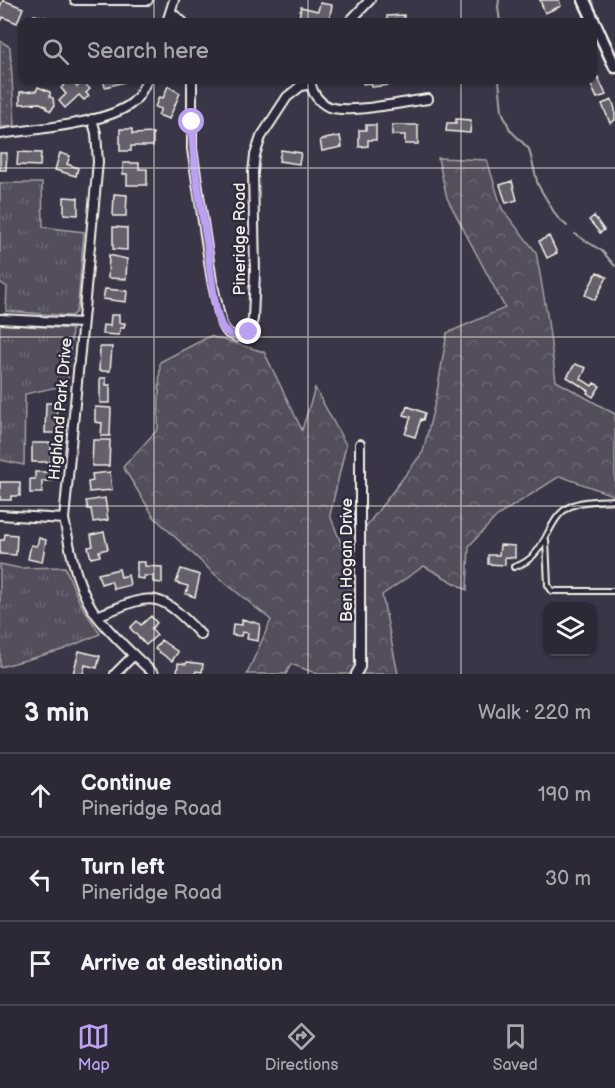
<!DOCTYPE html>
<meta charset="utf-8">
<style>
:root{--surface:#2c2835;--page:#34303d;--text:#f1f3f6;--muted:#a6a6ad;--line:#484450;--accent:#bca0f2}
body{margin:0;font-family:"Balsamiq Sans",sans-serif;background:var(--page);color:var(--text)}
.controls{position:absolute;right:18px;bottom:18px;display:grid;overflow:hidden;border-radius:12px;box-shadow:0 2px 4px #0004}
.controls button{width:54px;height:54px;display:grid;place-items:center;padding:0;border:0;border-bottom:2px solid var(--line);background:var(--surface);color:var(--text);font:30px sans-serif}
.stop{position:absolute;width:18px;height:18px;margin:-14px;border:4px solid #bca0f2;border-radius:50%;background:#fff}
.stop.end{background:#bca0f2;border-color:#fff;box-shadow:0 2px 6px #0008}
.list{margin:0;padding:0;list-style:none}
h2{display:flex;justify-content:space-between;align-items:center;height:78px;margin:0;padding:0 24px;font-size:26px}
h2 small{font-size:20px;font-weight:400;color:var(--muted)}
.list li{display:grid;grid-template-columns:39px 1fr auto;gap:18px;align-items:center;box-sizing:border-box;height:84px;padding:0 24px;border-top:2px solid var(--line)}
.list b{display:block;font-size:22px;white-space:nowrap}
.list p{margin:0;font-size:20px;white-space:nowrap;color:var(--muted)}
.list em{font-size:20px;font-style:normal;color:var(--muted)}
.icon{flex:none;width:33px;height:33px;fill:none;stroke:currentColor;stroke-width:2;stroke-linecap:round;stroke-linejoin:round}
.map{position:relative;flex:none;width:615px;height:674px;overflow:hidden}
.search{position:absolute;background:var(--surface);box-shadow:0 2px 4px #0004;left:18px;right:18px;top:18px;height:66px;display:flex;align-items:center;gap:15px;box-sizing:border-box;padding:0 21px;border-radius:12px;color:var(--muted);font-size:22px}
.sheet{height:330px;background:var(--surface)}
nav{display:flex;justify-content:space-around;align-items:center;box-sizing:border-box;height:84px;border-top:2px solid var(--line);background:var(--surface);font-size:16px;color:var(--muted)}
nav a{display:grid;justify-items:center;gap:3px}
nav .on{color:var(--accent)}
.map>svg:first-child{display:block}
.grass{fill:url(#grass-tufts);stroke:#a4a0a2;stroke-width:1.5}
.forest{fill:url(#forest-crowns);stroke:#a4a0a2;stroke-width:1.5}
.park{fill:url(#park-dots);stroke:#a4a0a2;stroke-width:1.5}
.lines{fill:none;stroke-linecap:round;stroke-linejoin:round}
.stream{stroke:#aaa6a7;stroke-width:2}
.building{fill:#65616c;stroke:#f4f1e8;stroke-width:1.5}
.lane-casing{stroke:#f4f1e8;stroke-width:8}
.street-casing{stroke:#f4f1e8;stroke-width:12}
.secondary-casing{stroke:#f4f1e8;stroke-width:15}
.lane{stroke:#2f2a3d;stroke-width:4}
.street{stroke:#2f2a3d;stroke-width:8}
.secondary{stroke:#2f2a3d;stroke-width:10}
.route{stroke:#bca0f2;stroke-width:8}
.grid{fill:none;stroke:#f4f1e8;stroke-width:1.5;stroke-opacity:0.55}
.labels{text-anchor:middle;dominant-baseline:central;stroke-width:5;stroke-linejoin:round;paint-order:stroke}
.street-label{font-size:16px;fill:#f4f1e8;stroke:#2f2a3d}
</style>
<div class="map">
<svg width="615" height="674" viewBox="0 0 615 674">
<defs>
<pattern id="grass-tufts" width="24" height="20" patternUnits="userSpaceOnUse" patternTransform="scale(1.5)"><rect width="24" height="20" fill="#534e5c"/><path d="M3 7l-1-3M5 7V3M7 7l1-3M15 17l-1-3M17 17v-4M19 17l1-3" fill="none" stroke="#6c6873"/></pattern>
<pattern id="forest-crowns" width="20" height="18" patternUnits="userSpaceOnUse" patternTransform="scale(1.5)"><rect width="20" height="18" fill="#534e5c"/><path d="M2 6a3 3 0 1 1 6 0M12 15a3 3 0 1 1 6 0" fill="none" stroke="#6c6873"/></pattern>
<pattern id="park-dots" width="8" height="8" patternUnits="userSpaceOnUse" patternTransform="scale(1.5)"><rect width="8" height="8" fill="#534e5c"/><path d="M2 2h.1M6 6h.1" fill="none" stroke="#6c6873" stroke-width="1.8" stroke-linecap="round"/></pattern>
</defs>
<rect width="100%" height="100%" fill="#3b3647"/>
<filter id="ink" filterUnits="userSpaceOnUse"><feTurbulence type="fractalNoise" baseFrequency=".0167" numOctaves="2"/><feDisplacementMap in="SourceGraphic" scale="12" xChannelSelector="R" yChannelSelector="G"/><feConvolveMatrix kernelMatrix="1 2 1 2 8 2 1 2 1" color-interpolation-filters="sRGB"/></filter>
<g filter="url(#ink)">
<path class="grass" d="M0 183H42L43 227 84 232 78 304 76 312 71 316 6 311 7 287 0 282Z
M0 324 72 329 67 385 25 394 24 465 0 460Z
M0 564 19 568 65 567 79 601 100 634 62 650 0 667Z"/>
<path class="forest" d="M438 158 487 160 502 209 536 252 547 314 556 381 615 414V496L560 476 497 516 469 546 467 590 424 566 382 595 398 674H318L291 664 286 674H247L271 620 212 572 154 517 123 467 158 429 160 362 210 336 264 352 302 430 315 388 346 445 330 515 345 554 423 452 436 398 447 333 505 308 447 198Z"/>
<path class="park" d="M0 41 10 47 15 126 0 127Z"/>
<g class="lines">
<path class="stream" d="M499 0 498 7 500 22
M499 80 502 111 510 130 529 149 538 185 557 217 567 226
M575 234 602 251 615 266"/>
</g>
<path class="building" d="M3 0 23 8 17 23 3 17 2 20H0V7Z
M540 0H559L561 6 545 13Z
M320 3 332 5 329 22H298L301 7 318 11Z
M34 15 55 19 54 22H32Z
M404 15V22H387V16Z
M598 77 606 95 597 98 589 81Z
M70 80 77 87 83 82 90 89 86 93 89 96 84 100 79 95 65 108 59 101 66 94 61 88Z
M103 80H129V81L105 87Z
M363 80H390V85L372 87 371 83 363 84Z
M168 86 180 93 169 119 158 115 161 109 155 107 159 97 163 98Z
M38 87 50 92V97L53 98 54 106 51 111 47 109 46 106 40 103 20 104V92L36 91Z
M612 100 615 109V120L610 123 602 104Z
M456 119 471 120 470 133 446 131 447 123H456Z
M366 125H376V140H368V146L359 147V130H366Z
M392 125H418V144H405V135H392Z
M120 129H132V134L153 133V146H131V151H120Z
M340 136 342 147 322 151 320 140Z
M281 150 301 153 299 164 279 161Z
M18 152 41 153 40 166 17 165Z
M0 153H7L6 170H0Z
M60 153 70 156 67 164 78 168 76 176 55 170Z
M123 163H139V169H147V185H127V174H123Z
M512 181 517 200 506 203 500 185Z
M114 194 127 195 126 216H113Z
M64 197 78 198V215L64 214Z
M594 216 604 230 600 233 589 220Z
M113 227 127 228V250L113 249Z
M549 236 557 253 547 258 539 241Z
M109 255 127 259 126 279 108 278Z
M597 272 607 277 595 300 585 295Z
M105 289 127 291 126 302 103 299Z
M111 315H119V323H125L124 328H120L119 335 102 334 103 325 110 326Z
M100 347H112L110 371H99Z
M575 364 586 368 581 379 592 386 594 383 600 386 593 397 587 393 589 391 567 377Z
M100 378H106V385H110V403H100Z
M46 403H57L56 433H45Z
M407 406 425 413 423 420 421 419 415 437 405 434 411 417 404 415Z
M95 407 111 408 110 436H101L102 423 95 422Z
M93 440H110L109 466H92Z
M32 443H51V462H32Z
M35 472H53V481H42V493H30V479H35Z
M110 472 112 490 89 492 88 482 93 481 92 474Z
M0 482H20V496H11V500H0Z
M105 498 108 520 93 522 91 509H88L86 501Z
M104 532 108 549 99 551 100 556 91 558 88 547 93 546 91 535Z
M5 534 17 535 16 555 0 554V540H4Z
M39 538 46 540 42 562 28 559 31 545 37 546Z
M500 545 515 546V558L505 557V565L488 564V555H499Z
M137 562H145V566L162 567V583L153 582V576H144V579L137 578Z
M119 569 121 577 128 575 130 585 114 589 111 581 101 584 98 574Z
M181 569 200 575 195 597 186 594 188 586 176 583Z
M151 616 157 623 151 629 157 635 146 645 130 628 137 621 141 625Z
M242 619 260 624 258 641 247 639 248 633 242 632 241 636 232 635 233 624 242 625Z
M161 640 178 652 172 661 155 649Z
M79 651 100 656 97 668 85 665 83 674H73Z
M187 662 203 664 202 672 196 671 195 674 177 673 178 663 186 664Z"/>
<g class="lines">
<g class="lane-casing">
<path id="lane" d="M546 540 548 585 552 591H615
M514 567C548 557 545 520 569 507 582 500 600 501 615 500"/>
</g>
<g class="street-casing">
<path id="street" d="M75 0H148
M171 12 183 22
M167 22 174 0
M349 22 370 0
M192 80V149L212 281 222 325 228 333 237 337 249 332 253 319 255 272 253 172 255 155 261 137 287 97 301 86 311 84
M310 81C312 92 318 102 329 107 350 114 404 102 428 99
M92 119 96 133 98 162 64 519C71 552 76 589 98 617 114 638 135 656 154 674
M0 134C34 129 106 124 132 103 140 97 143 88 147 80
M0 319 82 323
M0 515 64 519
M97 616C154 593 157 589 201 635
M115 674 134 655
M356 674 360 667V444"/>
</g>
<g class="secondary-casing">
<path id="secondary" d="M584 0 615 67"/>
</g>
<use href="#lane" class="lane"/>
<use href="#street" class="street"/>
<use href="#secondary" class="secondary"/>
</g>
</g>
<g class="lines" filter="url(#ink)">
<path class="route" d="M192 122C192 165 202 207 208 250 210 268 214 313 222 327 226 333 231 335 237 337L249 332"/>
</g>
<path class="grid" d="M154 0V22M308 0V22M461 0V22M154 80V674M308 80V674M461 80V674M0 168H615M0 337H615M0 506H615"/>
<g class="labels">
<g class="street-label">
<text transform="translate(240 239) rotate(-90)">Pineridge Road</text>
<text transform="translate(61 409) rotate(-85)">Highland Park Drive</text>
<text transform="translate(347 560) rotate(-90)">Ben Hogan Drive</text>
</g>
</g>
</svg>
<div class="controls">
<button><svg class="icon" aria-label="layers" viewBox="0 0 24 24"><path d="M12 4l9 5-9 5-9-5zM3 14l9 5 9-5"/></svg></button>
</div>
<div class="stop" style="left:192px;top:122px"></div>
<div class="stop end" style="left:249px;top:332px"></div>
<div class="search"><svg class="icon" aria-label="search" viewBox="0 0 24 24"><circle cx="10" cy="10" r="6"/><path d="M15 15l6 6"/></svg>Search here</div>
</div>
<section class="sheet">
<h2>3 min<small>Walk · 220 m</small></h2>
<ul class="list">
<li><svg class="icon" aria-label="ahead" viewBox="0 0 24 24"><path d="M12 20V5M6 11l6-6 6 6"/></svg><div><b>Continue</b><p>Pineridge Road</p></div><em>190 m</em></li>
<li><svg class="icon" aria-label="left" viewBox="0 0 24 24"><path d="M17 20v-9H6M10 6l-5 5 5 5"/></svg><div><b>Turn left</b><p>Pineridge Road</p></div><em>30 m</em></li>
<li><svg class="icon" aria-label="arrive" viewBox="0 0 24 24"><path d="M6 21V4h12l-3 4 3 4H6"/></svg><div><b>Arrive at destination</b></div></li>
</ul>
</section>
<nav>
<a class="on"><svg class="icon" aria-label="map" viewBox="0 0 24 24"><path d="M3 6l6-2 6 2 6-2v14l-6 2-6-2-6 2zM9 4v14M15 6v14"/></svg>Map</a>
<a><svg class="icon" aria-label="directions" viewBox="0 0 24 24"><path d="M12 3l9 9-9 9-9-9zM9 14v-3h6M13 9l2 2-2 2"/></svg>Directions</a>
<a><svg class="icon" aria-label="saved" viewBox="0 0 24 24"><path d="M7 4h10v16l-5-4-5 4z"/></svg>Saved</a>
</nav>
